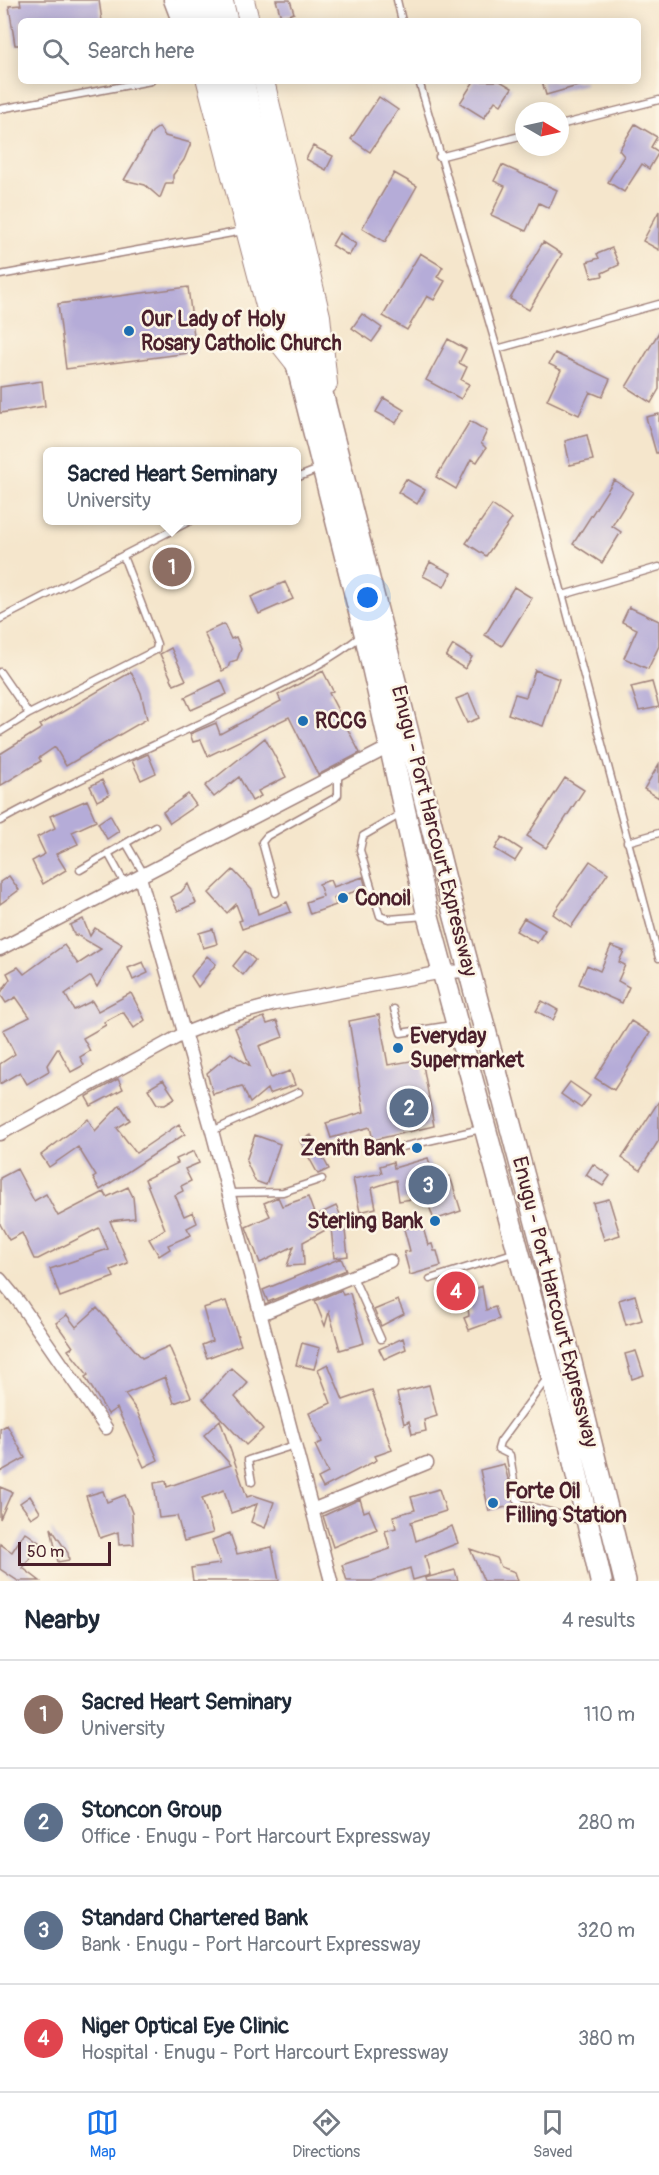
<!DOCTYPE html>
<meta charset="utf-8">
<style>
:root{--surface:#fff;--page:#f6f6f7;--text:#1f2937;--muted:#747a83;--line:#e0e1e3;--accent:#1a73e8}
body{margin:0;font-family:Pangolin,sans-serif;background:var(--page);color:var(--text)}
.compass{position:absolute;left:515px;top:102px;width:54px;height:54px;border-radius:50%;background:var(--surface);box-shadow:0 3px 15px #0003;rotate:99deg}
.scale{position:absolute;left:18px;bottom:15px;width:93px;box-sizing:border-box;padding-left:6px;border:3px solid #4a1f2b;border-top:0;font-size:16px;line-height:21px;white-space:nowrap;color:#4a1f2b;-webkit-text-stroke:4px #fcf5e5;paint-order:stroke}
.you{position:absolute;left:368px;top:598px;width:21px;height:21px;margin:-15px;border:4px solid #fff;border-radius:50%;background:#1a73e8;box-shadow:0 0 0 9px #1a73e833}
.badge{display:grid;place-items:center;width:39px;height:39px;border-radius:50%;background:var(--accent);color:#fff;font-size:20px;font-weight:700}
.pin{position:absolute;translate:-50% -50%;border:3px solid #fff;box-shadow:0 2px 6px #0006}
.popup{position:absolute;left:43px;top:447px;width:258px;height:78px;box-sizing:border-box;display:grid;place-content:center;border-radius:9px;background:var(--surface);filter:drop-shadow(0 2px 4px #0005);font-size:20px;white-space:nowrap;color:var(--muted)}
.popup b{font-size:22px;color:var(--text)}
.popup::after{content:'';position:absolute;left:50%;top:100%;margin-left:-12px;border:12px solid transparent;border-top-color:var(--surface)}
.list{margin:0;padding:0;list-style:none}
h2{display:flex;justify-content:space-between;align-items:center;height:78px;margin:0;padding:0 24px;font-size:26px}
h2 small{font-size:20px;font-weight:400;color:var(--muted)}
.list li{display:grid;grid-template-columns:39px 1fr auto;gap:18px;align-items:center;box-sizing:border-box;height:108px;padding:0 24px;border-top:2px solid var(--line)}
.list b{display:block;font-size:22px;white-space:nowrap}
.list p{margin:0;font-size:20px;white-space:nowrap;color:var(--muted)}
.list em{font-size:20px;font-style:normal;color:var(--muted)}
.icon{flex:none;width:33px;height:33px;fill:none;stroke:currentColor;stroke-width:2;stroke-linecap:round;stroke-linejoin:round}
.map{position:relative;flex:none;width:659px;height:1581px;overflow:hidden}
.search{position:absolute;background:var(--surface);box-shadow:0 3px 15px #0003;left:18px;right:18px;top:18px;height:66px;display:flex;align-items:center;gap:15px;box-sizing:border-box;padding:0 21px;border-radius:9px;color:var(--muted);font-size:22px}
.sheet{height:510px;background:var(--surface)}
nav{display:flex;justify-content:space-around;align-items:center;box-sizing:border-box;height:84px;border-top:2px solid var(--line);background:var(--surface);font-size:16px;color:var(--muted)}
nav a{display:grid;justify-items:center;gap:3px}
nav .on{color:var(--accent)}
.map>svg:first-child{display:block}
.building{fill:#b5acd8}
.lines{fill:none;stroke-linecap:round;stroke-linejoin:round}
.service-casing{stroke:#a0827c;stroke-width:9}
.minor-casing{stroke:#a0827c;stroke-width:15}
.primary-casing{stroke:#a0827c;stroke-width:22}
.trunk-casing{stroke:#a0827c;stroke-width:24}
.service{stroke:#fff;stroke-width:6}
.minor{stroke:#fff;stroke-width:12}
.primary{stroke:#fff;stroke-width:20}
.trunk{stroke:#fff;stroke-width:21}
.poi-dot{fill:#1f6fb2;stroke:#fcf5e5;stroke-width:2}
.labels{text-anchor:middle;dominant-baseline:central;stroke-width:5;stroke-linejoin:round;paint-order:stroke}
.poi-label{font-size:21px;font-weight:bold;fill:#4a1f2b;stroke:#fcf5e5;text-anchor:start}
.street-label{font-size:21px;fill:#4a1f2b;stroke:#fcf5e5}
</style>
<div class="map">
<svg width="659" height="1581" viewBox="0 0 659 1581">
<rect width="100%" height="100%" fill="#fcf5e5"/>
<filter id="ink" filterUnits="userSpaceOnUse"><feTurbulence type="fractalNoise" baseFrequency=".0167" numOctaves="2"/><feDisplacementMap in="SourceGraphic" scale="12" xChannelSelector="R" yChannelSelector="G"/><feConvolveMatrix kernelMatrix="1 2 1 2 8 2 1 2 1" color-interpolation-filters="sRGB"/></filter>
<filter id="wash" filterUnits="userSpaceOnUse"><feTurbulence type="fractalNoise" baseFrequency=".008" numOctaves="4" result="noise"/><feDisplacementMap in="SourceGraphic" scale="24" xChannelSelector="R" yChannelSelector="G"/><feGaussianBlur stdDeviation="1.35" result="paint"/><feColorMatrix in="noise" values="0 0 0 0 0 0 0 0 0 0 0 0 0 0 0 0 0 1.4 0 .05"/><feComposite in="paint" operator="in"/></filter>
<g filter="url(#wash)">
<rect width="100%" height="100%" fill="#f5e6cc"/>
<g id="blocks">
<path class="building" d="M20 0H99L102 21H21V45H15L9 6 21 5Z
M276 0H290L294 13 281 17Z
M474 81H500L512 88 501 105 495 101 484 118 460 103Z
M542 81H585V84L546 95Z
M379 97 398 110 370 152 351 139Z
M635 124 657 137 651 147 659 152 649 169 642 164 624 192 608 182 624 156 619 150Z
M159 127 165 136 191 143 184 160 173 175V183H166L160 198 145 185 124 180 152 132Z
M313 146 333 156 326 170 306 159Z
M502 165 557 190 549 208 539 203 526 231 491 215 505 186 494 181Z
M394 173 417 186 385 242 362 228Z
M659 211V250L643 241Z
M339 233 356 244 349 256 332 245Z
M543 242 562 254 529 310 510 299Z
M612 248 619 265 602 273 603 276 592 278 587 262 599 258 597 254Z
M420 253 443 267 437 277 445 281 434 300 427 296 407 330 383 316Z
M188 287 196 352 66 369 58 304Z
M362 314 382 328 372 342 352 328Z
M659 332V389L651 403 626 387Z
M448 339 466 349 459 363 467 367 461 380 469 384 461 399 426 380Z
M555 353 610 379 602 397 590 392 579 415 547 400 561 370 549 364Z
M42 381 45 406 0 413V387Z
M384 398 404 410 396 423 376 412Z
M659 414V453H656L646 417Z
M470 421 487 431 481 443 486 448 477 462 471 459 456 489 436 477Z
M587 435 593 460 570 465 565 441Z
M406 479 425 490 417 504 398 492Z
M614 480 633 492 612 526 621 532 602 563 573 544Z
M492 505 512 519 486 556 466 543Z
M430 562 451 573 444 587 423 576Z
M285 582 293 599 259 614 251 597Z
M514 587 532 598 502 646 485 635Z
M629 607 659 621V646L648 669 624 658 637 629 622 622Z
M224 624 231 639 236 637 241 649 237 660 230 662 228 668 222 671 204 633Z
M453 645 472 657 465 669 446 657Z
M171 648 186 680 174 685 160 654Z
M535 670 559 679 543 726 508 714 515 694 526 697Z
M323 671 333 691 329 693 360 753 318 775 289 717 208 756 201 740 193 742 190 734 216 723 220 734 281 701 278 695Z
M131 672 141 693 147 719 66 766 55 747 39 758 41 761 0 786V754L42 728 40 725Z
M221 680 227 694 191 710 185 697Z
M652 682 659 707 639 711 631 687Z
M469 694 479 718 467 723 456 699Z
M265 738 286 777 258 791 261 796 252 801 239 777 214 797 205 786Z
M148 754 156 773 141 780 132 761Z
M659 764V798L644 789Z
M565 778 584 790 546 848 527 836Z
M102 780 109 795 97 801 90 786Z
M188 794 196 805 170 823 163 812Z
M87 800 96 821 72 832 78 844 56 854 66 870 43 884 32 861 45 854 37 837 55 828 50 816Z
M110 815 119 831 107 839 98 823Z
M502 837 522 850 515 861 495 849Z
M590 861 608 873 571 927 553 914Z
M233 870 252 890 258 914 287 902 291 912 242 929 239 921 242 920 236 904 227 913 209 893Z
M9 876 19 890 0 904V882Z
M363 877 366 888 334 898 336 905 310 914 306 902 323 896 319 884 330 880 333 887Z
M188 884 196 903 178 911 171 897 181 892Z
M524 918 545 930 537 943 516 931Z
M83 919 90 936 95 928 122 944 97 987 91 976 65 994 74 1010 92 1001 98 1011 131 993 145 1020 134 1028 123 1012 104 1022 106 1025 83 1038 90 1051 80 1057 84 1065 71 1072 58 1048 47 1065 49 1071 27 1084 20 1072 0 1084V1064L15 1054 3 1030 30 1017 16 997 6 1003 0 994 10 979 7 973 18 967 24 974 64 945 78 964 101 949 77 935 75 936 70 925Z
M213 929 217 944 203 948 199 933Z
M611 946 624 951 619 962 625 965 618 981 629 987 622 1003 579 984 587 965 600 971Z
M245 951 255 960 243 975 233 966Z
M207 956 216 964 198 987 191 976Z
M143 962 148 973 133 980 128 968Z
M542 1001 558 1010 553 1020 536 1011Z
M379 1015 388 1065 422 1059 434 1126 373 1140 370 1127 331 1138 326 1123 364 1112 349 1021Z
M264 1017 267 1024 277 1021 283 1037 259 1046 271 1078 290 1071 295 1085 269 1094 267 1089 250 1103 242 1086 213 1094 207 1073 231 1053 250 1066 235 1028Z
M631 1021 650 1033 614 1090 595 1078Z
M118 1079 123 1089 91 1106 86 1097Z
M163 1080 175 1098 165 1104H157L148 1089Z
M570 1082 590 1096 581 1108 561 1094Z
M659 1101V1140L640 1170 622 1158Z
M120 1105 130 1120 117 1128 136 1153 179 1124 185 1134 100 1190 93 1178 96 1176 78 1147 49 1167 41 1155 88 1119 95 1131Z
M255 1135 280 1144 266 1185 255 1181 246 1161Z
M311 1135 329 1169 318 1174 300 1141Z
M194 1151 199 1163 185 1169 191 1181 181 1186 183 1191 175 1195 184 1216 193 1212 197 1223 187 1228 191 1235 168 1245 170 1249 159 1256 149 1239 165 1229 145 1179 178 1163 176 1159Z
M428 1158 435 1181 450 1176 461 1211 434 1220 426 1197 399 1201 396 1180 372 1188 376 1208 360 1212 353 1179 382 1173 380 1166 393 1162 394 1168Z
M593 1164 610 1176 603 1186 586 1175Z
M17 1169 34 1201 46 1194 58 1216 104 1192 107 1197 128 1187 133 1197 135 1218 110 1221 128 1263 111 1270 114 1277 60 1297 50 1269 108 1249 99 1228 38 1259H34L22 1233 9 1240 0 1224V1178Z
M278 1197 282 1206 308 1197 315 1216 336 1206 344 1222 348 1256 334 1258 331 1227 303 1242 304 1265 287 1266 294 1246 260 1263 246 1227 270 1216 264 1203Z
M609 1199 620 1235 604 1240 593 1203Z
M422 1224 428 1245 432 1244 434 1251H437L441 1266 410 1275 404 1252 410 1251 404 1229Z
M341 1258 346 1270 268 1302 263 1290Z
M482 1286 486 1310 495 1307 499 1319 469 1330 464 1318 469 1316 466 1293Z
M341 1290 343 1295 350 1293 364 1343 340 1350 329 1312 325 1326 315 1301Z
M635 1295 642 1320 626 1325 619 1300Z
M398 1300 404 1314 381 1326 374 1310Z
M226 1301 241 1345 207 1358 202 1345 212 1341 203 1308Z
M97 1308 142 1358 169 1346 191 1397 174 1403 165 1377 125 1394 137 1411 158 1460 144 1467 117 1408 108 1414 85 1377 88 1375 68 1350 73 1347 56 1323 67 1315 76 1327Z
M403 1338 406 1349 384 1359 379 1349Z
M302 1343 320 1348 314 1369 296 1365Z
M636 1351 644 1375 632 1379 625 1354Z
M328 1364 343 1400 372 1390 392 1450 375 1456 377 1460 323 1488 318 1478 328 1473 315 1445 322 1442 309 1413 331 1403 318 1369Z
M231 1368 248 1383 235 1397 263 1429 246 1445 203 1399Z
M429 1385 437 1416 424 1420 426 1431 412 1434 409 1421 404 1424 397 1393Z
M220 1420 247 1497 253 1495 274 1502 265 1528 251 1522 257 1504 231 1513 224 1490 202 1498 213 1533 184 1541 177 1516 159 1518 154 1483 166 1481 167 1487 231 1465 204 1435Z
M7 1425 25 1458 0 1472V1429Z
M504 1464 515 1505 489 1511 480 1470Z
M0 1487 12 1492 0 1519Z
M439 1489 446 1511 411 1522 416 1541 452 1526 458 1543 425 1556 430 1575 413 1580 410 1568 372 1581H347L342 1565 390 1549 385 1531 396 1528 393 1516 415 1510 411 1497Z
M103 1491 107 1502 125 1495 132 1513 134 1544 119 1545 118 1532 100 1538 86 1496Z
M30 1496 40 1512 31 1518 20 1503Z
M360 1499 364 1512 369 1510 377 1529 333 1547 323 1516Z
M51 1528 68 1553 69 1560 58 1562Z
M25 1532 40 1543 23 1568 40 1581H18L0 1569V1544L12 1552Z
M230 1533 237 1554 272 1547 279 1581H193L191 1568 220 1564 212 1540Z
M470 1549 497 1558 501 1567 515 1572 518 1581H484Z
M455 1570 458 1581H426L425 1578Z"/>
</g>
</g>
<g filter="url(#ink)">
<use href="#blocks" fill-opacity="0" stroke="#a0827c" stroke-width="1.5"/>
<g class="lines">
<g class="service-casing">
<path id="service" d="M397 0 402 21
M419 81 497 349 659 958
M0 109 151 81
M560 125 659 100
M439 157 524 135
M0 275 243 231
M497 349 659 304
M296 478 319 469
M563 595 659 567
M0 619 192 520
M0 672 29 714
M0 732 29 714 156 650 157 644 123 556
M401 814 363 836 360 850 380 916 389 919 425 916
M0 821C79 777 162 743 243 703 283 683 327 664 362 635
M627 842 659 833
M126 843 144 874
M108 853 125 884
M80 870 155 826
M276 893 262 842 267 836 335 798 338 795V775
M394 1009 401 1033 452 1025
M212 1131 299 1092
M393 1149 481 1129
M229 1193 283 1192 322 1179
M353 1277 381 1339
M430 1279 516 1252
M548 1377 500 1442 498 1449 510 1455 517 1500 522 1504 583 1521
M252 1482 248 1460 295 1445"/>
</g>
<g class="minor-casing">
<path id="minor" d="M170 0 178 21
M140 877 212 1131 331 1581
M0 949 391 746
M0 1134 185 1033 226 1017 275 1004 443 972 470 971
M0 1279 19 1302 106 1428
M261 1314 390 1261
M312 1510 427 1463"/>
</g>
<g class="primary-casing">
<path id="primary" d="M186 0 192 21
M244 0 249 21
M207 81 274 336 297 365
M264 81 320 316 327 384"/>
</g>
<g class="trunk-casing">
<path id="trunk" d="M204 0 209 21
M222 0 227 21
M225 81 365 633 428 916 568 1436 601 1581
M243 81 446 883 541 1241 625 1581"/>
</g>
<use href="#service" class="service"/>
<use href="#minor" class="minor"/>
<use href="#primary" class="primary"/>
<use href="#trunk" class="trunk"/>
</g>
</g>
<g class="poi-dot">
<circle cx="129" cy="331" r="6"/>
<circle cx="303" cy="721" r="6"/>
<circle cx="343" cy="898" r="6"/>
<circle cx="398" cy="1048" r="6"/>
<circle cx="417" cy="1148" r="6"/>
<circle cx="435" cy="1221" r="6"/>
<circle cx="493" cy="1503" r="6"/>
</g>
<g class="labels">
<g class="poi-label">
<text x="141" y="319">Our Lady of Holy<tspan x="141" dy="24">Rosary Catholic Church</tspan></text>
<text x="315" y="721">RCCG</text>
<text x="355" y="898">Conoil</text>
<text x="410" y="1036">Everyday<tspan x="410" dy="24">Supermarket</tspan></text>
<text x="405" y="1148" text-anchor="end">Zenith Bank</text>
<text x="423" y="1221" text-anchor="end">Sterling Bank</text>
<text x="505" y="1491">Forte Oil<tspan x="505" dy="24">Filling Station</tspan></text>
</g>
<g class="street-label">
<text transform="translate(434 831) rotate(76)">Enugu - Port Harcourt Expressway</text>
<text transform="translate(555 1302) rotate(76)">Enugu - Port Harcourt Expressway</text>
</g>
</g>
</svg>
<svg class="compass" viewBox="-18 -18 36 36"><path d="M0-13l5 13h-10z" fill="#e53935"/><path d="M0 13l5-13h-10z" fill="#747a83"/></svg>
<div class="scale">50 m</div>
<div class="you"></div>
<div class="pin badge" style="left:172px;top:567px;background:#8d6e63">1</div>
<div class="popup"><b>Sacred Heart Seminary</b>University</div>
<div class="pin badge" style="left:409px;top:1108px;background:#5c6f8a">2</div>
<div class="pin badge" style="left:428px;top:1185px;background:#5c6f8a">3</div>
<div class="pin badge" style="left:456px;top:1291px;background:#e0444e">4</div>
<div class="search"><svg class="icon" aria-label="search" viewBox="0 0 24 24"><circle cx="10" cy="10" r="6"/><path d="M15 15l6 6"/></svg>Search here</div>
</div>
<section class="sheet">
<h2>Nearby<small>4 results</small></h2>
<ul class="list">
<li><span class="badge" style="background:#8d6e63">1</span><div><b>Sacred Heart Seminary</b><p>University</p></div><em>110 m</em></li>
<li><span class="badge" style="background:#5c6f8a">2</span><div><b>Stoncon Group</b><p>Office · Enugu - Port Harcourt Expressway</p></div><em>280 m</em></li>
<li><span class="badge" style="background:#5c6f8a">3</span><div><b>Standard Chartered Bank</b><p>Bank · Enugu - Port Harcourt Expressway</p></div><em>320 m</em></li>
<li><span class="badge" style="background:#e0444e">4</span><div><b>Niger Optical Eye Clinic</b><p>Hospital · Enugu - Port Harcourt Expressway</p></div><em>380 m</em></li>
</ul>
</section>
<nav>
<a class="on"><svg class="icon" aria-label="map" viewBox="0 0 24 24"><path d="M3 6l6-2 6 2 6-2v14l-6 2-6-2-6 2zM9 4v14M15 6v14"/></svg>Map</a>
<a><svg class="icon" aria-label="directions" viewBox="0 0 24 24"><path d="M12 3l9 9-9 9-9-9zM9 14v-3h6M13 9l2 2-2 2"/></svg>Directions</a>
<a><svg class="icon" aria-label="saved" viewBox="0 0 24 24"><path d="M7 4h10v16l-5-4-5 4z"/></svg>Saved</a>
</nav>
